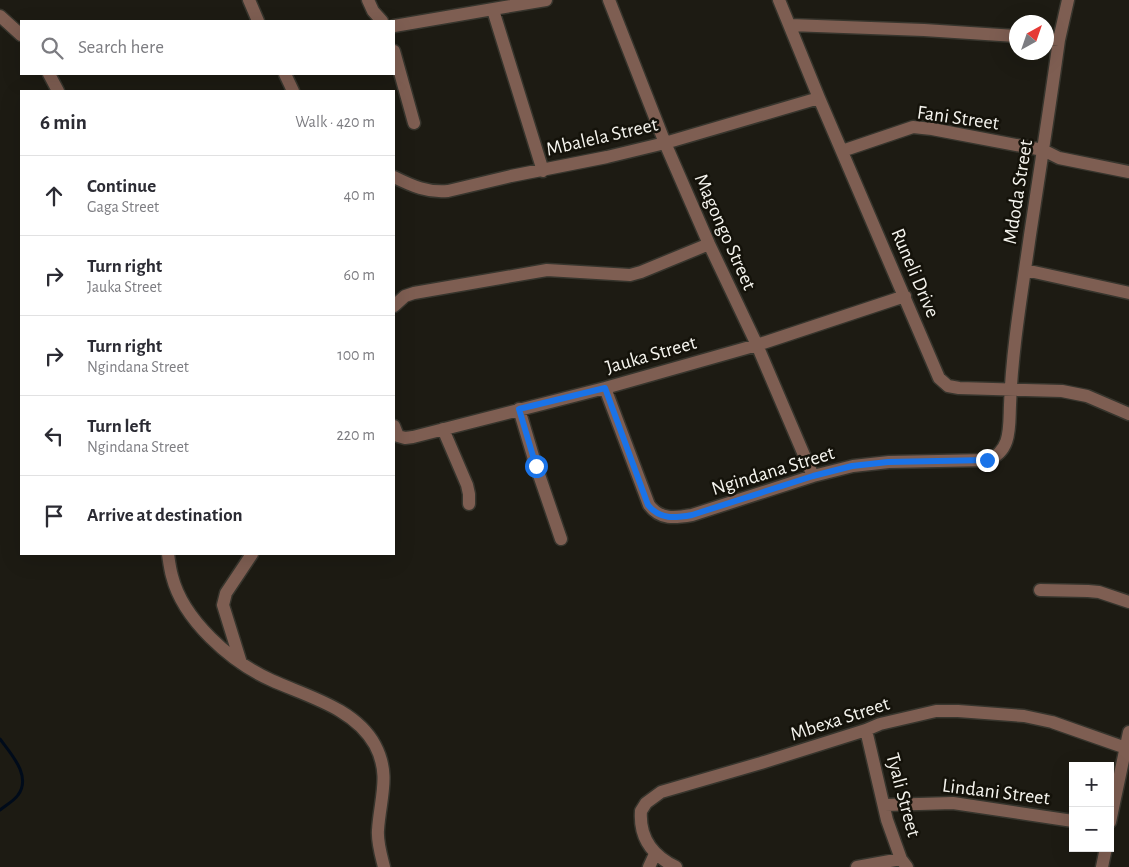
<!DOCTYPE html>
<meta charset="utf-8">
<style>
:root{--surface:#fff;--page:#f7f7f7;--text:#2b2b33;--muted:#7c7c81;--line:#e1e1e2}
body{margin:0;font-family:"Alegreya Sans",sans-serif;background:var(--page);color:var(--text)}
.controls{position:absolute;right:15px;bottom:15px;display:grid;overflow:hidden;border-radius:0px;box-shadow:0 5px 20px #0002}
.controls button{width:45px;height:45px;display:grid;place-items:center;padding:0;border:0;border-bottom:1px solid var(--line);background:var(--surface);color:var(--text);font:25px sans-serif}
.compass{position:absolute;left:1009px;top:15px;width:45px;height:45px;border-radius:50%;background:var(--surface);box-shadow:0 5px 20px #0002;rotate:40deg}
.stop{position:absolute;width:15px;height:15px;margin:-11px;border:4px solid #1a73e8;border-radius:50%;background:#fff}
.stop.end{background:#1a73e8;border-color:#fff;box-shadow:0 1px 5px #0008}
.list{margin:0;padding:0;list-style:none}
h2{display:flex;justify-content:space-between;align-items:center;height:65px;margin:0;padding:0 20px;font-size:21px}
h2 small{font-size:16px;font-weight:400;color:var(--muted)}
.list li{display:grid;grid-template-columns:32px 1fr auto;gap:15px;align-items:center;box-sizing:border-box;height:80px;padding:0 20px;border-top:1px solid var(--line)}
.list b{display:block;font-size:19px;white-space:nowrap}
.list p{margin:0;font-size:16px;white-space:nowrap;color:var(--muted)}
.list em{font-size:16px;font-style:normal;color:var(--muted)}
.icon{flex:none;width:28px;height:28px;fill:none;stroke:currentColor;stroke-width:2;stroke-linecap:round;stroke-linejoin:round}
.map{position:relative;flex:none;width:1129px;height:867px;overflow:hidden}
.search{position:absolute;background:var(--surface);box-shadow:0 5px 20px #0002;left:20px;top:20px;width:375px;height:55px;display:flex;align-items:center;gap:12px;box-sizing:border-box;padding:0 18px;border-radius:0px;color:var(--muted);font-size:19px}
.panel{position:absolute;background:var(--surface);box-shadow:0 5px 20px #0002;left:20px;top:90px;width:375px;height:465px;border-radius:0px}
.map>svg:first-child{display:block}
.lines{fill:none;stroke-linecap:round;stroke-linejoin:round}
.stream{stroke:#000b1a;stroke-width:3}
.minor-casing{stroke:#37352d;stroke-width:15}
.minor{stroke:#7e5e52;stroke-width:12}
.route{stroke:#1a73e8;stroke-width:6}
.labels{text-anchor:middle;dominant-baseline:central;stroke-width:5;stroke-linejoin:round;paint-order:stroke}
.street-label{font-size:20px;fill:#f5f4ee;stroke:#14120a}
</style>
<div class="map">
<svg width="1129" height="867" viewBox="0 0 1129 867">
<rect width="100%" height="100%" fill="#1d1b13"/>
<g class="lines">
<path class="stream" d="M0 739C11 754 32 776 18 795 14 801 6 805 0 810"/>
<g class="minor-casing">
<path id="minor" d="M249 0 258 21
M368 0 373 11 382 21
M609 0 665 143 709 244 757 345 813 476
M779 0 819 98 939 378 948 386 959 388 1062 391 1087 396 1129 414
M493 10 543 171
M0 16 21 35
M790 25 924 30 1016 36
M394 26 546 0
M1046 39 1059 40
M394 51 414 123
M49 74 58 91
M285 74 293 91
M842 151 913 127 932 129 1043 150 1059 158 1129 172
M394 177C412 186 428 193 448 191L511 176 607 157 665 143 819 98
M1025 270 1129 293
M394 306 405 296 414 293 547 270 630 275 641 272 709 244
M605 388 649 505C660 520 675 518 692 515L813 476 853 466 889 462 987 460C1012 452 1009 426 1010 405 1012 348 1022 292 1030 235 1040 170 1050 105 1059 40L1068 0
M519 409 536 466 561 539
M394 426 398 436 405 438 413 437 605 388 757 345 905 296
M443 429 467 485 469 494V504
M168 554C169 561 170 569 172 576 183 620 231 662 271 680 306 696 355 708 375 745 391 775 380 798 378 830 377 842 381 855 384 867
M1040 590 1088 591 1099 592 1129 602
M241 663 223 605 226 593 252 554
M866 730 887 820 901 859 907 867
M885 805 953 803 1073 821
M1110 822 1129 732
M649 867 655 854
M676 867C653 856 639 838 641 811L646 803 661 792 761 763 866 730 880 724 936 711H958L1024 716 1052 722 1129 749
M857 867 901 859
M1102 867 1106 848"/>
</g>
<use href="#minor" class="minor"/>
</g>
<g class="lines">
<path class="route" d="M536 466 519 409 605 388 648 505C660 520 675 518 692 515L813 476 852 466 888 462 987 460"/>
</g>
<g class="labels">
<g class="street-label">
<text transform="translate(958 118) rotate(8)">Fani Street</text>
<text transform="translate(602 137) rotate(-13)">Mbalela Street</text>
<text transform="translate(1018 192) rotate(-81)">Mdoda Street</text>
<text transform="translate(725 232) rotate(66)">Magongo Street</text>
<text transform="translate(915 273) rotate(67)">Runeli Drive</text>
<text transform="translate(651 355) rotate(-16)">Jauka Street</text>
<text transform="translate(773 471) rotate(-17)">Ngindana Street</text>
<text transform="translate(840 719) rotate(-18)">Mbexa Street</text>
<text transform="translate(996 792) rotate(7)">Lindani Street</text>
<text transform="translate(903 795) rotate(75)">Tyali Street</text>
</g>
</g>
</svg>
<div class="controls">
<button>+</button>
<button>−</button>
</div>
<svg class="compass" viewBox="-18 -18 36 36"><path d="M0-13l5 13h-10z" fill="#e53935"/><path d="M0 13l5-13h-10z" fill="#7c7c81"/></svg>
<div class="stop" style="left:536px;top:466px"></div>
<div class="stop end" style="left:987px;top:460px"></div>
<div class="search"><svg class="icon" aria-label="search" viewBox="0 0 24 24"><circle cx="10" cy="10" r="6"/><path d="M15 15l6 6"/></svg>Search here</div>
<section class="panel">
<h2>6 min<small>Walk · 420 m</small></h2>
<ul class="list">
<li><svg class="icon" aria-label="ahead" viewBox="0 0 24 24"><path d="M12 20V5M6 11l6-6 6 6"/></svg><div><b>Continue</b><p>Gaga Street</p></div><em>40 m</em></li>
<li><svg class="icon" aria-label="right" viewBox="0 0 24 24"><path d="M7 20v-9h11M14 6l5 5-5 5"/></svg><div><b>Turn right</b><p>Jauka Street</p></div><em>60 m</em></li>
<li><svg class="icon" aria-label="right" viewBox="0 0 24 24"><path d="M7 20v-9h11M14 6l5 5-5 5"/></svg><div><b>Turn right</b><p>Ngindana Street</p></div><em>100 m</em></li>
<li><svg class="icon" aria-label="left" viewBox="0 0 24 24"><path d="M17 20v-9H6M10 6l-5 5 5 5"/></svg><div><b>Turn left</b><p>Ngindana Street</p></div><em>220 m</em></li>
<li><svg class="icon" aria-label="arrive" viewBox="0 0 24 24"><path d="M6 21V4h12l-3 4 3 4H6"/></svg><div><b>Arrive at destination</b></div></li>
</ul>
</section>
</div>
